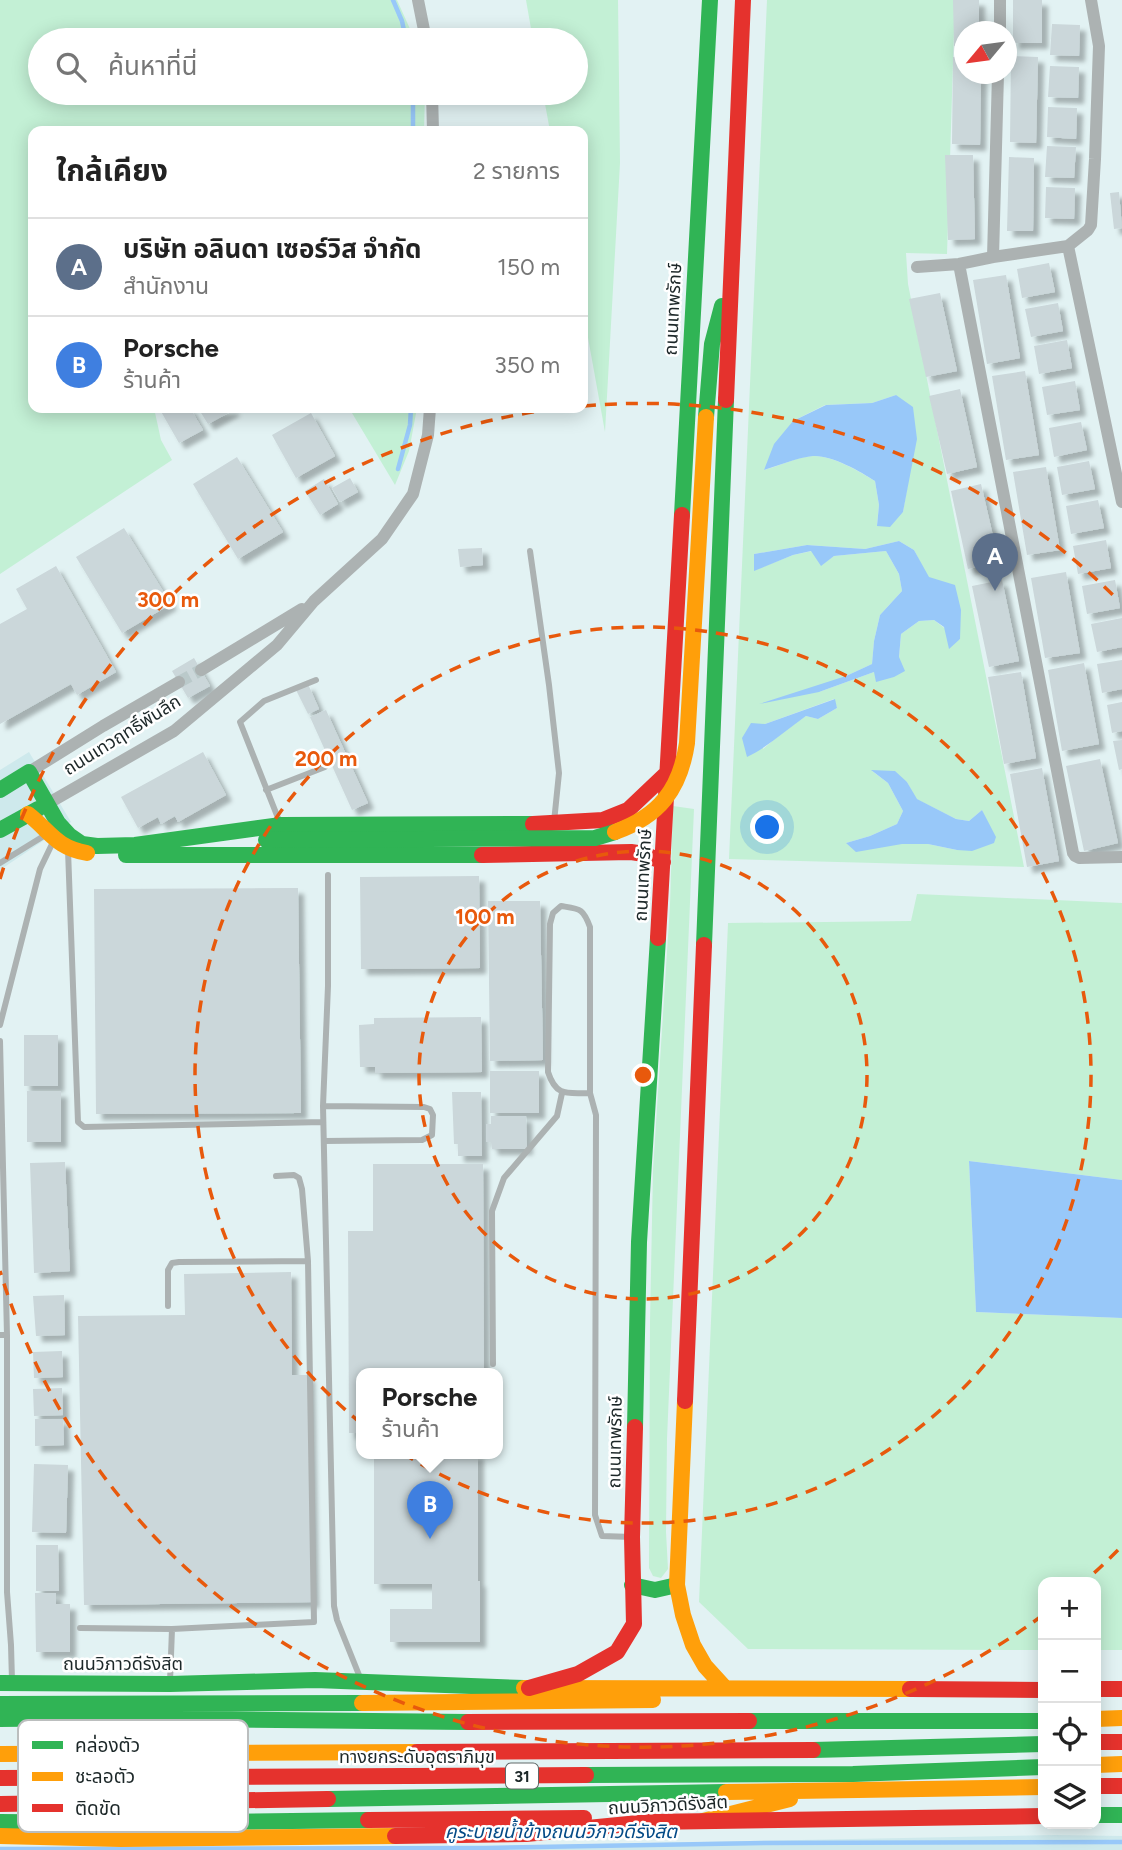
<!DOCTYPE html>
<html lang="th">
<meta charset="utf-8">
<style>
:root{--surface:#fff;--page:#f2f2f2;--text:#222;--muted:#767676;--line:#e0e0e0;--accent:#616e6f}
body{margin:0;font-family:Figtree,"Noto Sans Thai",sans-serif;background:var(--page);color:var(--text)}
.controls{position:absolute;right:21px;bottom:21px;display:grid;overflow:hidden;border-radius:14px;box-shadow:0 4px 18px #0003}
.controls button{width:63px;height:63px;display:grid;place-items:center;padding:0;border:0;border-bottom:2px solid var(--line);background:var(--surface);color:var(--text);font:35px sans-serif}
.compass{position:absolute;left:954px;top:21px;width:63px;height:63px;border-radius:50%;background:var(--surface);box-shadow:0 4px 18px #0003;rotate:241deg}
.you{position:absolute;left:768px;top:828px;width:24px;height:24px;margin:-18px;border:5px solid #fff;border-radius:50%;background:#1a73e8;box-shadow:0 0 0 10px #1a73e833}
.badge{display:grid;place-items:center;width:46px;height:46px;border-radius:50%;background:var(--accent);color:#fff;font-size:23px;font-weight:700}
.pin{position:absolute;translate:-50% -58px;filter:drop-shadow(0 2px 4px #0008)}
.pin::after{content:'';position:absolute;top:37px;width:24px;height:21px;background:inherit;clip-path:polygon(0 0,100% 0,50% 100%)}
.popup{position:absolute;left:356px;top:1368px;width:147px;height:91px;box-sizing:border-box;display:grid;place-content:center;border-radius:14px;background:var(--surface);filter:drop-shadow(0 2px 5px #0005);font-size:23px;white-space:nowrap;color:var(--muted)}
.popup b{font-size:26px;color:var(--text)}
.popup::after{content:'';position:absolute;left:50%;top:100%;margin-left:-14px;border:14px solid transparent;border-top-color:var(--surface)}
.list{margin:0;padding:0;list-style:none}
h2{display:flex;justify-content:space-between;align-items:center;height:91px;margin:0;padding:0 28px;font-size:30px}
h2 small{font-size:23px;font-weight:400;color:var(--muted)}
.list li{display:grid;grid-template-columns:46px 1fr auto;gap:21px;align-items:center;box-sizing:border-box;height:98px;padding:0 28px;border-top:2px solid var(--line)}
.list b{display:block;font-size:26px;white-space:nowrap}
.list p{margin:0;font-size:23px;white-space:nowrap;color:var(--muted)}
.list em{font-size:23px;font-style:normal;color:var(--muted)}
.icon{flex:none;width:38px;height:38px;fill:none;stroke:currentColor;stroke-width:2;stroke-linecap:round;stroke-linejoin:round}
.map{position:relative;flex:none;width:1122px;height:1850px;overflow:hidden}
.search{position:absolute;background:var(--surface);box-shadow:0 4px 18px #0003;left:28px;top:28px;width:560px;height:77px;display:flex;align-items:center;gap:18px;box-sizing:border-box;padding:0 24px;border-radius:38px;color:var(--muted);font-size:26px}
.panel{position:absolute;background:var(--surface);box-shadow:0 4px 18px #0003;left:28px;top:126px;width:560px;height:287px;border-radius:14px}
.map>svg:first-child{display:block}
.built{fill:#cee9ec}
.green{fill:#c3f0d5;fill-rule:evenodd}
.water{fill:#98c8f9}
.lines{fill:none;stroke-linecap:round;stroke-linejoin:round}
.stream{stroke:#98c8f9;stroke-width:4.5}
.building{fill:#cbd7da;filter:url(#shadow)}
.street-tunnel{stroke:#bac9ca;stroke-width:12;stroke-dasharray:12 6;stroke-linecap:butt}
.lane{stroke:#acb2b2;stroke-width:6}
.street{stroke:#acb2b2;stroke-width:12}
.fast{stroke:#30b455;stroke-width:16}
.slow{stroke:#ff9f0a;stroke-width:16}
.jam{stroke:#e5322d;stroke-width:16}
.fast-bridge{stroke:#30b455;stroke-width:16}
.slow-bridge{stroke:#ff9f0a;stroke-width:16}
.ring{fill:none;stroke:#e8590c;stroke-width:3.5;stroke-dasharray:12 9}
.labels{text-anchor:middle;dominant-baseline:central;stroke-width:5;stroke-linejoin:round;paint-order:stroke}
.shield{fill:#fff;stroke:#606868;stroke-width:2}
.shield-label{font-size:16px;font-weight:bold;fill:#1c2728}
.street-label{font-size:18px;fill:#1c2728;stroke:#fff}
.water-label{font-size:19px;font-style:italic;fill:#044a86;stroke:#fff}
.key{fill:#fff;stroke:#bbbebe;stroke-width:2}
.key-label{font-size:19px;fill:#1c2728}
.centre{fill:#e8590c;stroke:#fff;stroke-width:3.5}
.ring-label{font-size:21px;text-anchor:middle;font-weight:bold;fill:#e8590c;stroke:#fff;stroke-width:5;stroke-linejoin:round;paint-order:stroke}
</style>
<div class="map">
<svg width="1122" height="1850" viewBox="0 0 1122 1850">
<defs>
<filter id="shadow"><feDropShadow dx="6" dy="6" stdDeviation="2" flood-color="#0004"/></filter>
</defs>
<rect width="100%" height="100%" fill="#e2f2f3"/>
<path class="built" d="M29 752 71 822 0 870V770Z
M1055 1835 1122 1836V1850H0V1848L341 1849Z"/>
<path class="green" d="M0 0H397L415 40H40V93H425L424 131H33V408H154L161 440 172 460 0 574Z
M526 0H618L620 163 605 432 583 310V131H550L543 93H576V40H533Z
M767 0H955L947 254 906 253 908 284 1024 867 729 859ZM896 395 908 483 903 512 877 525 879 505 875 481C859 471 831 455 813 456 796 457 780 466 764 470L793 421 825 405 872 403ZM899 541 914 550 960 640 934 620 919 621 901 634 899 657 874 672 819 692 846 676 872 664 874 641 880 615 902 591 899 574 886 551 834 556 821 565 812 551 793 555 755 570 754 554 807 545 865 549ZM834 699 837 708 818 719 806 716 783 732 763 749 765 724ZM872 771 907 782 916 799 956 819 969 821 982 810 987 823 957 850 928 844 846 843 870 836 897 824 903 811 888 783Z
M349 408H417L409 451 395 485Z
M673 806 694 809 667 1439 666 1532 668 1569 661 1578 653 1576 649 1568 650 1322 653 1170 670 905Z
M917 894 1122 903V1180L969 1161 976 1312 1122 1318V1650H1096V1582H1043V1650L748 1649 699 1602 728 923 911 921Z"/>
<path class="water" d="M896 395 913 407 917 439 903 512 890 527 877 526 879 505 875 481C860 471 831 455 813 456 796 458 780 465 764 470L774 444 793 421 826 405 872 403Z
M899 541 914 550 929 577 955 585 961 610 960 639 949 649 944 627 934 620 919 621 901 634 899 657 905 671 894 677 876 682 874 672 819 692 759 704 846 676 872 664 874 641 880 615 902 591 899 574 886 551 834 556 821 566 811 551 793 555 754 571V554L807 545 865 549Z
M835 699 837 708 818 719 806 716C786 730 768 747 747 757L742 738 751 723 765 724Z
M871 770 895 771 907 782 917 799 956 819 969 821 982 810 996 837 994 843 972 851 957 850 928 844H902L856 852 846 843 870 836 897 824 903 811 888 783Z
M969 1161 1122 1180V1318L976 1312Z"/>
<g class="lines">
<path class="stream" d="M393 0 402 21 406 40
M413 93V131
M398 469 410 425 411 408
M0 1849 486 1848 764 1843 1122 1842"/>
</g>
<path class="building" d="M953 0H979V32H964V46H954Z
M1013 0H1042V43H1013Z
M1052 24 1080 25 1079 56 1050 55Z
M1011 56 1038 57 1036 143 1010 142Z
M953 57H964V74H981L980 145 952 144Z
M1050 66 1079 67 1078 98 1048 97Z
M1048 107 1077 108 1076 139 1047 137Z
M1047 146 1076 147 1074 178 1045 177Z
M945 155H973L975 239 948 240Z
M1009 157 1034 158 1033 231H1007Z
M1046 187 1075 188 1074 219 1045 218Z
M1119 192 1122 228 1114 229 1110 193Z
M1049 263 1055 292 1022 298 1017 269Z
M1006 275 1020 358 987 364 973 280Z
M940 293 957 371 926 377 909 299Z
M1058 303 1063 331 1031 337 1025 309Z
M1067 340 1072 368 1039 374 1034 346Z
M1025 371 1039 455 1006 460 992 376Z
M1075 381 1080 410 1047 415 1042 387Z
M960 389 977 467 947 474 929 396Z
M159 408H190L203 430 179 443Z
M198 408H233L234 410 208 424Z
M311 413 335 456 296 478 272 435Z
M1081 422 1087 450 1054 457 1049 428Z
M237 457 283 532 238 559 193 484Z
M1089 461 1095 489 1062 495 1057 467Z
M1046 467 1060 550 1027 555 1013 472Z
M350 478 358 492 340 502 332 488Z
M324 479 338 504 320 515 305 491Z
M981 484 999 562 968 569 951 491Z
M1098 500 1104 528 1071 534 1066 506Z
M124 528 171 604 122 633 76 557Z
M1106 540 1111 568 1078 574 1073 546Z
M482 548 483 565 460 567 458 549Z
M56 566 116 672 77 695 71 684 0 724V624L27 609 16 589Z
M1066 572 1080 653 1045 658 1031 578Z
M1002 580 1019 661 989 667 972 586Z
M1115 580 1120 608 1087 614 1082 586Z
M1122 618V647L1097 652 1091 624Z
M194 658 210 686 188 698 172 671Z
M1122 660V689L1102 693 1097 664Z
M1084 663 1099 744 1062 751 1048 670Z
M1021 672 1036 758 1004 764 988 677Z
M308 684 319 709 308 714 296 690Z
M1122 702V731L1112 733 1107 705Z
M326 710 368 803 352 810 310 717Z
M1122 740V769L1119 770 1113 741Z
M203 752 226 795 178 822 175 816 161 824 158 817 138 828 121 797Z
M1100 759 1118 843 1084 851 1066 766Z
M1042 768 1059 861 1027 867 1010 774Z
M479 876 480 968 361 969 360 877Z
M298 888 301 1113 96 1114 94 889Z
M488 901H540L543 1060 490 1061Z
M481 1017 482 1072 375 1073V1067H360L359 1025 374 1024V1018Z
M24 1035H58V1086H24Z
M490 1071H539V1113H490Z
M27 1091H61V1142H27Z
M452 1092H481L482 1156H458V1144H454Z
M491 1116H526L527 1149H492L491 1142H486V1124H491Z
M65 1162 70 1271 34 1273 30 1163Z
M373 1164H483L484 1373H362V1433H349L348 1231H373Z
M291 1272 292 1375H309L313 1602 84 1605 78 1316 185 1315 184 1274Z
M64 1295 65 1335 36 1336 33 1296Z
M62 1351 63 1377 34 1378 33 1352Z
M62 1388 63 1415 34 1416 33 1389Z
M35 1419H63L64 1445 35 1446Z
M374 1453H478V1581H480V1642H390V1609H432V1584H374Z
M34 1464 68 1465 66 1533 32 1532Z
M36 1545H58L59 1591H36Z
M35 1593H56V1604H70V1652H36Z"/>
<g class="lines">
<path class="street-tunnel" d="M179 682 201 670"/>
<path class="lane" d="M530 551 549 685 559 773 554 822
M266 790 325 767
M280 823 240 722 264 701 316 680
M68 850 78 1122 84 1127 323 1122
M0 863 47 834
M328 875V986L323 1106 334 1606 337 1620 361 1680
M0 1025 40 869 53 842
M0 1041 7 1335H0
M590 1093C567 1093 556 1097 548 1072L550 924 553 913 561 906C580 909 583 908 590 927V1093L596 1115 595 1515 602 1536 632 1537
M323 1106 424 1107 430 1109 433 1115 432 1135 422 1140 324 1141
M168 1306V1270L172 1263 179 1262 308 1261
M7 1335V1592L11 1645 12 1681
M493 1364 492 1211 504 1178 557 1116 562 1093
M80 1628 172 1629 314 1622 308 1261 302 1189 299 1178 294 1175 276 1176
M170 1682 172 1629"/>
<path class="street" d="M418 0 426 40
M1000 32V0
M432 93 433 131
M1068 246 1122 502
M993 257 998 74
M959 264 1073 853 1075 856 1079 858 1122 857
M917 267 959 264 993 257 1068 246 1088 230 1091 225 1095 159 1099 46 1091 0
M201 670 302 609
M29 772 103 726 179 682
M47 804 174 731 277 645 314 601 382 539 413 494 428 435 430 408"/>
<path class="fast" d="M706 417 712 344 722 306
M682 515 710 0
M0 790 29 772 58 823 69 835 82 844 97 846 135 845 281 825 533 824
M0 830 38 809
M126 855H482
M704 945 726 400
M635 1427 639 1242 658 938
M632 1585 655 1590 677 1585
M0 1683 170 1684 315 1680 524 1688
M0 1704 362 1703
M0 1719 87 1718 468 1722
M749 1721H1043
M813 1750 1043 1744
M586 1775 853 1774 1043 1767
M328 1799 726 1792
M1096 1815H1122
M0 1822 125 1823 368 1820"/>
<path class="slow" d="M28 814C51 832 55 847 87 853
M685 1401 677 1585 683 1615 693 1645 705 1666 725 1688
M524 1688 910 1689
M362 1703 653 1700
M1096 1719 1122 1718
M0 1754 417 1752
M1096 1765 1122 1764
M726 1792 1043 1787
M703 1821 790 1799
M0 1836 121 1839 395 1836"/>
<path class="jam" d="M726 400 743 0
M533 824 603 820 628 810 667 773
M482 855 631 852 644 854 663 862
M658 938 682 515
M685 1401 704 945
M529 1688 578 1674 617 1652 634 1624 632 1537 635 1427
M910 1689 1043 1690
M1096 1689H1122
M468 1722 749 1721
M1096 1742H1122
M80 1743 169 1729
M417 1752 813 1750
M0 1778 586 1775
M1096 1786H1122
M0 1804 328 1799
M368 1820 584 1818
M395 1836 526 1834 649 1822 1043 1816"/>
<path class="fast-bridge" d="M266 840 595 838 615 832"/>
<path class="slow-bridge" d="M615 832C659 816 680 790 687 743L706 417"/>
</g>
<g class="ring">
<circle cx="643" cy="1075" r="224"/>
<circle cx="643" cy="1075" r="448"/>
<path d="M1118 1550A672 672 0 0 1 1084 1582M1043 1615A672 672 0 0 1 0 1271M0 879A672 672 0 0 1 561 408M584 406A672 672 0 0 1 1118 600"/>
</g>
<g class="labels">
<rect class="shield" x="506" y="1763.5" width="32" height="25" rx="5"/>
<g class="shield-label">
<text x="522" y="1776">31</text>
</g>
<g class="street-label">
<text transform="translate(673 309) rotate(-87)">ถนนเทพรักษ์</text>
<text transform="translate(122 735) rotate(-32)">ถนนเทวฤทธิ์พันลึก</text>
<text transform="translate(643 875) rotate(-87)">ถนนเทพรักษ์</text>
<text transform="translate(615 1442) rotate(-89)">ถนนเทพรักษ์</text>
<text x="123" y="1664">ถนนวิภาวดีรังสิต</text>
<text x="417" y="1757">ทางยกระดับอุตราภิมุข</text>
<text transform="translate(668 1805) rotate(-3)">ถนนวิภาวดีรังสิต</text>
</g>
<g class="water-label">
<text x="561" y="1831">คูระบายน้ำข้างถนนวิภาวดีรังสิต</text>
</g>
</g>
<rect x="18" y="1720" width="230" height="112" rx="10" class="key"/>
<rect x="32" y="1741" width="31" height="8" fill="#30b455"/>
<rect x="32" y="1772" width="31" height="9" fill="#ff9f0a"/>
<rect x="32" y="1804" width="31" height="8" fill="#e5322d"/>
<g class="key-label">
<text x="75" y="1752">คล่องตัว</text>
<text x="75" y="1783">ชะลอตัว</text>
<text x="75" y="1815">ติดขัด</text>
</g>
<circle cx="643" cy="1075" r="10" class="centre"/>
<g class="ring-label">
<text x="168" y="607">300 m</text>
<text x="326" y="766">200 m</text>
<text x="485" y="924">100 m</text>
</g>
</svg>
<div class="controls">
<button>+</button>
<button>−</button>
<button><svg class="icon" aria-label="locate" viewBox="0 0 24 24"><circle cx="12" cy="12" r="6"/><path d="M12 2v4M12 18v4M2 12h4M18 12h4"/></svg></button>
<button><svg class="icon" aria-label="layers" viewBox="0 0 24 24"><path d="M12 4l9 5-9 5-9-5zM3 14l9 5 9-5"/></svg></button>
</div>
<svg class="compass" viewBox="-18 -18 36 36"><path d="M0-13l5 13h-10z" fill="#e53935"/><path d="M0 13l5-13h-10z" fill="#767676"/></svg>
<div class="you"></div>
<div class="pin badge" style="left:995px;top:591px;background:#5c6f8a">A</div>
<div class="pin badge" style="left:430px;top:1539px;background:#3f7fe0">B</div>
<div class="popup"><b>Porsche</b>ร้านค้า</div>
<div class="search"><svg class="icon" aria-label="search" viewBox="0 0 24 24"><circle cx="10" cy="10" r="6"/><path d="M15 15l6 6"/></svg>ค้นหาที่นี่</div>
<section class="panel">
<h2>ใกล้เคียง<small>2 รายการ</small></h2>
<ul class="list">
<li><span class="badge" style="background:#5c6f8a">A</span><div><b>บริษัท อลินดา เซอร์วิส จำกัด</b><p>สำนักงาน</p></div><em>150 m</em></li>
<li><span class="badge" style="background:#3f7fe0">B</span><div><b>Porsche</b><p>ร้านค้า</p></div><em>350 m</em></li>
</ul>
</section>
</div>
